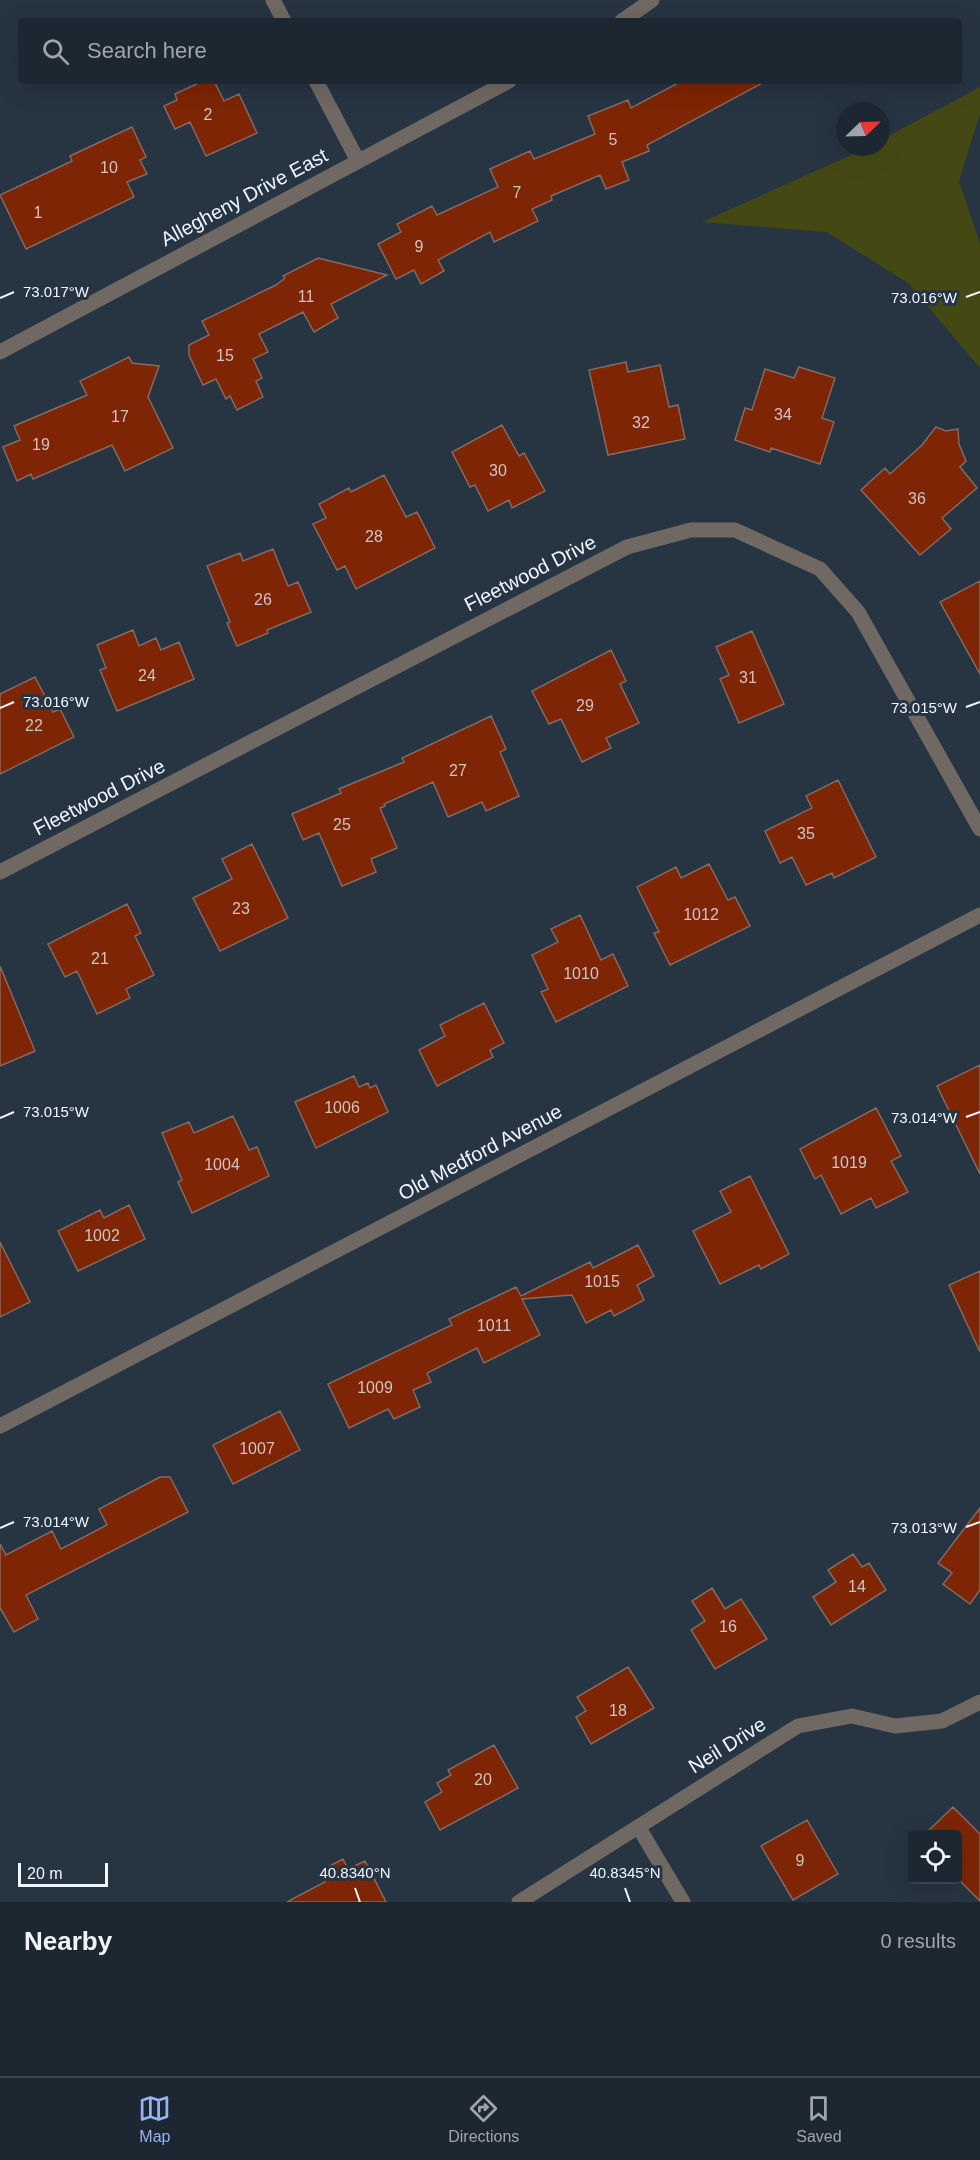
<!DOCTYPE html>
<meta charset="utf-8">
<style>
:root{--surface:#1d2732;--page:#2a333e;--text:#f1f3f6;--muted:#a0a5ac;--line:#3b444d;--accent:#95b2f1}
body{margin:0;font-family:Arial,sans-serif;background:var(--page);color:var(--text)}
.controls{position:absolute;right:18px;bottom:18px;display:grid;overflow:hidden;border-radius:6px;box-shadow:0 6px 24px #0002}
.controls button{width:54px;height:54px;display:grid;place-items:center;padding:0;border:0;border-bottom:2px solid var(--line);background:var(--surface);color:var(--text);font:30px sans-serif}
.compass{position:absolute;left:836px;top:102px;width:54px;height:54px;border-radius:50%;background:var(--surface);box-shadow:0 6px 24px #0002;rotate:67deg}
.scale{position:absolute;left:18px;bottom:15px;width:90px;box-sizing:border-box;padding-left:6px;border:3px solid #eef6ff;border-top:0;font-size:16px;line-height:21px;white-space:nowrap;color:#eef6ff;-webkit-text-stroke:4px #273442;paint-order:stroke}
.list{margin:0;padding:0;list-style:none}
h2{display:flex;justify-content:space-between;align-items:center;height:78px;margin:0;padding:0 24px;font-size:26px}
h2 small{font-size:20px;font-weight:400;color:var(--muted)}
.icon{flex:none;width:33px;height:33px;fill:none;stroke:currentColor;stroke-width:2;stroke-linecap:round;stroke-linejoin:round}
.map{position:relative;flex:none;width:980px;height:1902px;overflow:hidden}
.search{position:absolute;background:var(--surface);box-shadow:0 6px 24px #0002;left:18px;right:18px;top:18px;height:66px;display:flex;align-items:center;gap:15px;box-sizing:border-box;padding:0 21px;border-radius:6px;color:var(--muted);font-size:22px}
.sheet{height:174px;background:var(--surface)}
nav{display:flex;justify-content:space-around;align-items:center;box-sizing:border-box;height:84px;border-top:2px solid var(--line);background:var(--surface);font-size:16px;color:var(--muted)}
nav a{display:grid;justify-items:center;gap:3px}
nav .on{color:var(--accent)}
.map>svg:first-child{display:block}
.green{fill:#444914}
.building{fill:#7d2504;stroke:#816b64;stroke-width:1.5}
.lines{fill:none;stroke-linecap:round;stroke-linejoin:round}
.minor{stroke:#706862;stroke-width:15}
.ticks{fill:none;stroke:#eef6ff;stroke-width:2}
.labels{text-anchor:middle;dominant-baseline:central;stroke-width:6;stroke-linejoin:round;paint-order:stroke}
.number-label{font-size:16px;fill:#d2c2c0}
.street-label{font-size:20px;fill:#eef6ff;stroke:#273442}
.ticks-label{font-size:15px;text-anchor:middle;fill:#eef6ff;stroke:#273442;stroke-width:6;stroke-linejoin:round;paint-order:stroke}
</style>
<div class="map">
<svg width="980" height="1902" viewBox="0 0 980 1902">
<rect width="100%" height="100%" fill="#273442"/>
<path class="green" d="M980 87V113L959 181 980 244V368L908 283 827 232 702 222 869 147H881V140Z"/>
<path class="building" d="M203 81H214L224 101 239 94 257 133 206 156 190 122 175 129 164 106 177 100 175 94Z
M682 81H766L647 145 649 151 622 162 629 180 606 189 600 175 551 196 552 200 532 209 538 221 494 242 490 232 438 260 444 271 421 284 414 270 396 279 378 244 401 232 397 224 432 206 437 215 498 187 490 169 530 151 534 159 595 134 588 116 628 100 631 108Z
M132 127 146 157 140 160 147 174 127 182 134 197 26 249 0 195 72 161 70 156Z
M318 258 387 275 331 304 338 318 314 332 303 312 259 334 268 352 253 359 262 378 256 381 263 397 237 410 230 396 226 399 216 379 203 385 189 355V345L209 335 202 321 276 285 285 278 283 276Z
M129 357 132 363 159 366 148 397 173 448 125 471 112 445 33 479 31 474 17 481 3 447 20 440 14 426 87 395 80 381Z
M626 362 628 372 660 365 669 407 678 405 685 439 608 455 589 370Z
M799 367 835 378 822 418 834 422 820 464 771 448 770 452 735 440 745 408 752 410 765 369 794 378Z
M502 425 519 456 524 453 545 491 512 508 509 500 488 511 475 485 470 487 452 452Z
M936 427 946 431 958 429 959 444 966 461 960 467 977 488 942 518 951 529 920 555 861 490 885 468 890 474 922 445Z
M384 475 406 517 417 512 435 548 356 589 345 566 337 570 313 524 326 518 319 504 349 488 351 492Z
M273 549 288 586 298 582 311 612 267 630 268 633 237 646 227 623 230 622 207 566 240 553 243 561Z
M980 581V674L940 602Z
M133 630 139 646 156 638 161 650 179 642 194 679 117 711 100 670 106 668 97 645Z
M752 631 784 704 739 723 720 679 729 675 716 647Z
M611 650 626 681 620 684 639 723 606 738 611 748 582 762 561 719 549 724 532 691Z
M35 677 53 712 60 709 74 737 0 774V694Z
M491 716 506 749 500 752 519 796 486 811 482 802 448 817 433 782 384 804 385 806 380 808 397 848 371 859 376 872 342 886 319 833 303 840 292 814 341 793 339 789 404 762 402 758Z
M838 780 876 857 834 878 832 873 806 885 792 857 780 863 765 831 812 808 806 796Z
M252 844 288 918 220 951 193 898 232 879 222 859Z
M709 864 728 900 735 897 750 926 670 965 654 933 659 932 637 887 676 867 681 878Z
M127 904 141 933 135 936 154 975 126 989 130 998 97 1014 77 971 65 977 48 944Z
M580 915 601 960 613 954 628 986 556 1022 541 992 548 989 532 955 558 942 551 929Z
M0 966 35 1051 0 1066Z
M484 1003 504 1043 490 1050 493 1057 437 1086 419 1050 445 1036 440 1025Z
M980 1065V1174L937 1086Z
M354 1076 359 1087 368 1083 370 1088 376 1085 388 1112 316 1148 295 1102Z
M876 1108 901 1156 891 1161 908 1192 876 1208 871 1198 841 1214 821 1175 815 1179 800 1149Z
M233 1116 249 1150 257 1147 269 1176 192 1213 178 1182 182 1180 162 1133 189 1122 194 1133Z
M750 1176 789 1254 761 1269 759 1265 720 1284 693 1231 731 1212 720 1191Z
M129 1205 145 1239 78 1271 58 1231 100 1210 104 1218Z
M0 1242 30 1302 0 1317Z
M638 1245 654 1276 637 1285 644 1300 614 1316 611 1310 586 1323 572 1295 522 1299 540 1335 484 1363 477 1348 427 1373 431 1382 413 1390 420 1407 394 1419 388 1409 349 1428 328 1384 452 1325 449 1319 516 1287 521 1296 590 1262 593 1268Z
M980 1271V1352L949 1285Z
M280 1411 300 1450 233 1484 213 1445Z
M160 1477H170L188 1512 26 1595 38 1619 14 1632 0 1608V1544L6 1555 52 1531 61 1549 107 1525 99 1509Z
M980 1508V1590L970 1604 943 1584 952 1573 938 1563Z
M853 1554 862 1567 869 1563 886 1590 831 1625 813 1597 836 1582 828 1570Z
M712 1588 725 1609 741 1599 767 1639 715 1669 691 1630 705 1621 692 1601Z
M628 1667 654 1708 591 1744 576 1717 586 1711 577 1697Z
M494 1745 518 1788 440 1830 425 1802 442 1792 437 1783 451 1775 448 1770Z
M953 1807 980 1834V1901L957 1878V1834H925Z
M807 1820 838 1874 793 1900 761 1846Z
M343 1859 348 1869 365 1861 386 1902H287L325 1882 320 1871Z"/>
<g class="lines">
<path class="minor" d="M273 0 284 21
M622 21 652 0
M316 81 358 161
M0 352 509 81
M0 872 627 547 691 530H735L820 569 858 612 980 829
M0 1426 980 915
M639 1828 683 1902
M519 1902 798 1726 852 1716 895 1726 942 1721 980 1702"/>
</g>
<path class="ticks" d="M966 297 980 292M0 298 14 292M966 707 980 702M0 708 14 702M966 1117 980 1112M0 1118 14 1112M966 1527 980 1522M0 1528 14 1522M355 1888 360 1902M625 1888 630 1902"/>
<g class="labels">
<g class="number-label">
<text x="208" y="114">2</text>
<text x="613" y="139">5</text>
<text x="109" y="167">10</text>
<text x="517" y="192">7</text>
<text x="38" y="212">1</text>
<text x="419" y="246">9</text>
<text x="306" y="296">11</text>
<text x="225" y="355">15</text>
<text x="783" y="414">34</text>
<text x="120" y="416">17</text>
<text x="641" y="422">32</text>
<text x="41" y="444">19</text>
<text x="498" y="470">30</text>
<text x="917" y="498">36</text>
<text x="374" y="536">28</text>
<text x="263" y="599">26</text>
<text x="147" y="675">24</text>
<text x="748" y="677">31</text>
<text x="585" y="705">29</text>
<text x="34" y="725">22</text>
<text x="458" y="770">27</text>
<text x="342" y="824">25</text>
<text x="806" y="833">35</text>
<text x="241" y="908">23</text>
<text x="701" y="914">1012</text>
<text x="100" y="958">21</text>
<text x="581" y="973">1010</text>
<text x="342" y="1107">1006</text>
<text x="849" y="1162">1019</text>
<text x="222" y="1164">1004</text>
<text x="102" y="1235">1002</text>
<text x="602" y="1281">1015</text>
<text x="494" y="1325">1011</text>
<text x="375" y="1387">1009</text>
<text x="257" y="1448">1007</text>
<text x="857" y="1586">14</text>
<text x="728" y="1626">16</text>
<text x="618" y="1710">18</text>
<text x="483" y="1779">20</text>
<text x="800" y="1860">9</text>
</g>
<g class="street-label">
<text transform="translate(244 197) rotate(-28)">Allegheny Drive East</text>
<text transform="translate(530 573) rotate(-27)">Fleetwood Drive</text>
<text transform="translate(99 797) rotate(-27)">Fleetwood Drive</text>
<text transform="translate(480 1152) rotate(-28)">Old Medford Avenue</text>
<text transform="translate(727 1745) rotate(-32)">Neil Drive</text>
</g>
</g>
<g class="ticks-label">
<text x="56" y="297">73.017°W</text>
<text x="924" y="303">73.016°W</text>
<text x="56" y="707">73.016°W</text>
<text x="924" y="713">73.015°W</text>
<text x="56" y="1117">73.015°W</text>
<text x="924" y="1123">73.014°W</text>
<text x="56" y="1527">73.014°W</text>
<text x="924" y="1533">73.013°W</text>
<text x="355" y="1878">40.8340°N</text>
<text x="625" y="1878">40.8345°N</text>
</g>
</svg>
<div class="controls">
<button><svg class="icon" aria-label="locate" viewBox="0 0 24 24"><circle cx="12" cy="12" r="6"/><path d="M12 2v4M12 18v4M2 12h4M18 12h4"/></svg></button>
</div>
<svg class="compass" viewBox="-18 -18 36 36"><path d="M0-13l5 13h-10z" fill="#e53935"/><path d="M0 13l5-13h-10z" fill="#a0a5ac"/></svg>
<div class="scale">20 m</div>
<div class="search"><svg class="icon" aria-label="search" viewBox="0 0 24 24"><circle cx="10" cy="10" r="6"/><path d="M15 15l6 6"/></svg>Search here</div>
</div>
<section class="sheet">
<h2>Nearby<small>0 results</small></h2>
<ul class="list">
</ul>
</section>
<nav>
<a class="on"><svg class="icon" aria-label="map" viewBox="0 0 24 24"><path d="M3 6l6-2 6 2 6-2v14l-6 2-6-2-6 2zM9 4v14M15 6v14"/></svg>Map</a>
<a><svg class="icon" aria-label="directions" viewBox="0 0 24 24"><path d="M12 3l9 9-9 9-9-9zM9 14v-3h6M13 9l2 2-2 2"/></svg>Directions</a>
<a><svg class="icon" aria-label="saved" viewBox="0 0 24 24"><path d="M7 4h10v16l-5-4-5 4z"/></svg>Saved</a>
</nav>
